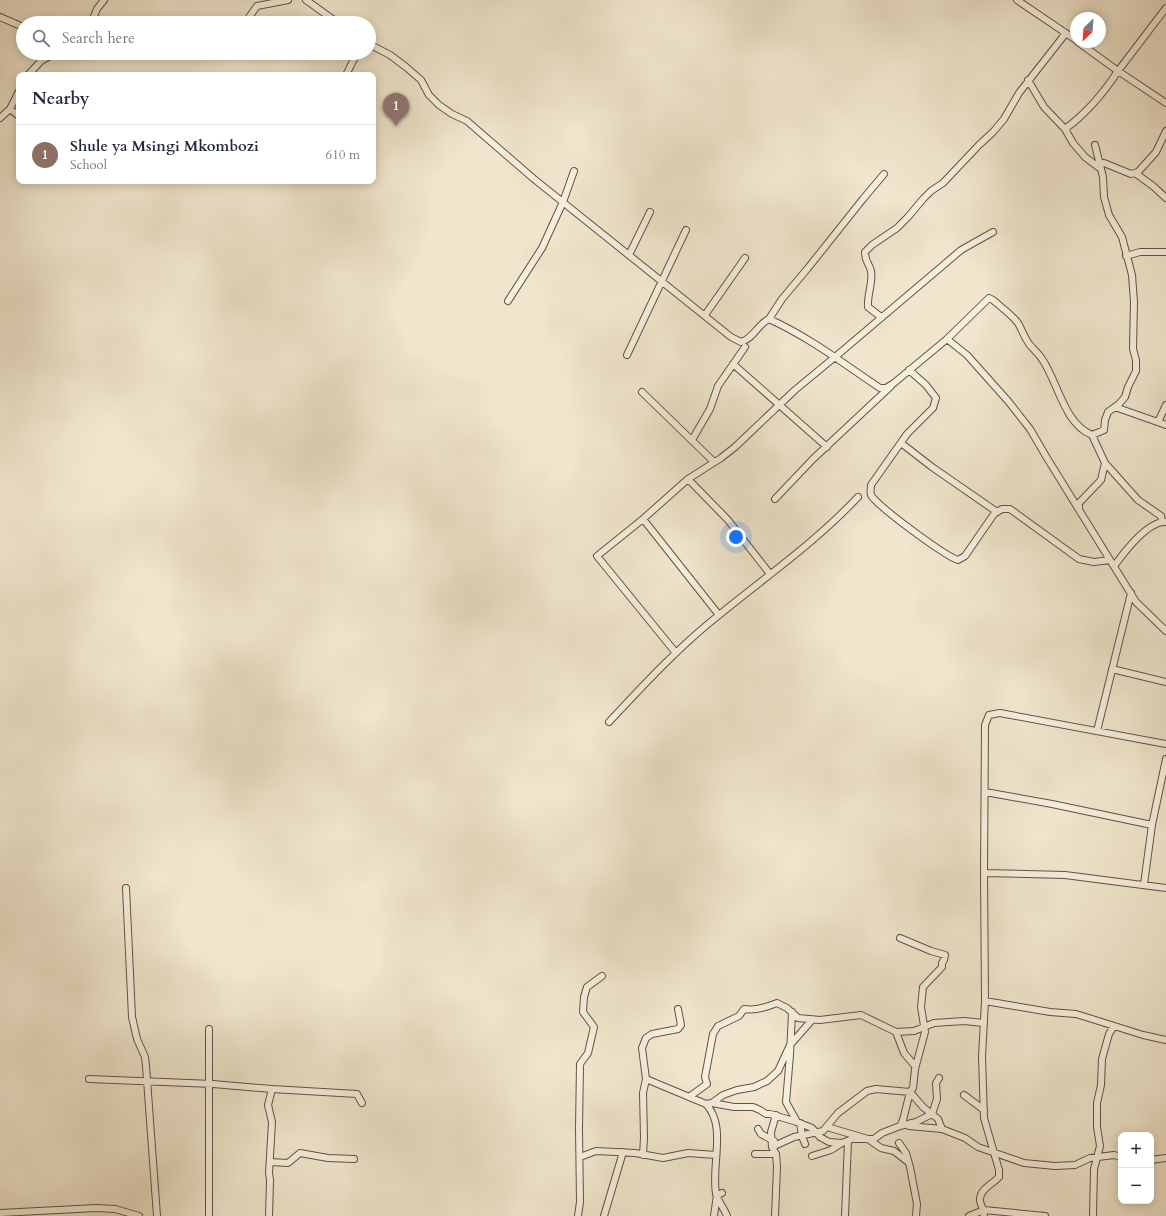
<!DOCTYPE html>
<meta charset="utf-8">
<style>
:root{--surface:#fff;--page:#f2f2f3;--text:#1f2937;--muted:#747a83;--line:#e0e1e3;--accent:#db2777}
body{margin:0;font-family:Cardo,serif;background:var(--page);color:var(--text)}
.controls{position:absolute;right:12px;bottom:12px;display:grid;overflow:hidden;border-radius:8px;box-shadow:0 2px 10px #0003}
.controls button{width:36px;height:36px;display:grid;place-items:center;padding:0;border:0;border-bottom:1px solid var(--line);background:var(--surface);color:var(--text);font:20px sans-serif}
.compass{position:absolute;left:1070px;top:12px;width:36px;height:36px;border-radius:50%;background:var(--surface);box-shadow:0 2px 10px #0003;rotate:205deg}
.you{position:absolute;left:736px;top:537px;width:14px;height:14px;margin:-10px;border:3px solid #fff;border-radius:50%;background:#1a73e8;box-shadow:0 0 0 6px #1a73e833}
.badge{display:grid;place-items:center;width:26px;height:26px;border-radius:50%;background:var(--accent);color:#fff;font-size:13px;font-weight:700}
.pin{position:absolute;translate:-50% -33px;filter:drop-shadow(0 1px 2px #0008)}
.pin::after{content:'';position:absolute;top:21px;width:14px;height:12px;background:inherit;clip-path:polygon(0 0,100% 0,50% 100%)}
.list{margin:0;padding:0;list-style:none}
h2{display:flex;justify-content:space-between;align-items:center;height:52px;margin:0;padding:0 16px;font-size:17px}
h2 small{font-size:13px;font-weight:400;color:var(--muted)}
.list li{display:grid;grid-template-columns:26px 1fr auto;gap:12px;align-items:center;box-sizing:border-box;height:60px;padding:0 16px;border-top:1px solid var(--line)}
.list b{display:block;font-size:15px;white-space:nowrap}
.list p{margin:0;font-size:13px;white-space:nowrap;color:var(--muted)}
.list em{font-size:13px;font-style:normal;color:var(--muted)}
.icon{flex:none;width:22px;height:22px;fill:none;stroke:currentColor;stroke-width:2;stroke-linecap:round;stroke-linejoin:round}
.map{position:relative;flex:none;width:1166px;height:1216px;overflow:hidden}
.search{position:absolute;background:var(--surface);box-shadow:0 2px 10px #0003;left:16px;top:16px;width:360px;height:44px;display:flex;align-items:center;gap:10px;box-sizing:border-box;padding:0 14px;border-radius:22px;color:var(--muted);font-size:15px}
.panel{position:absolute;background:var(--surface);box-shadow:0 2px 10px #0003;left:16px;top:72px;width:360px;height:112px;border-radius:8px}
.map>svg:first-child{display:block}
.lines{fill:none;stroke-linecap:round;stroke-linejoin:round}
.minor-casing{stroke:#645242;stroke-width:8}
.minor{stroke:#f5efde;stroke-width:6}
</style>
<div class="map">
<svg width="1166" height="1216" viewBox="0 0 1166 1216">
<rect width="100%" height="100%" fill="#f0e6cd"/>
<filter id="stains"><feTurbulence type="fractalNoise" baseFrequency=".005" numOctaves="4"/><feColorMatrix values="0 0 0 0 .2 0 0 0 0 .09 0 0 0 0 .02 0 0 0 .5 -.17"/></filter>
<radialGradient id="worn" r=".72"><stop offset=".6" stop-color="#630" stop-opacity="0"/><stop offset="1" stop-color="#630" stop-opacity=".3"/></radialGradient>
<g class="lines">
<g class="minor-casing">
<path id="minor" d="M306 0 338 23
M1017 0 1076 40
M0 17 23 27
M91 23 97 9 104 0
M245 23 257 6 288 0
M1078 42 1118 71 1166 8
M369 44 390 55 406 67 421 80 429 95 439 105 452 114 467 121 534 179 731 337 741 342C753 339 758 324 769 319 809 337 844 364 880 388H886L894 383 947 339 967 355 1008 401 1030 429 1047 458 1136 602 1166 631
M28 75 41 61 55 53
M346 75 357 53
M1028 80 1044 107 1065 129 1073 143 1085 157 1101 169
M19 91 10 109 19 116
M0 118 10 109
M1065 129C1087 113 1103 94 1118 71L1166 103
M1099 163H1104L1131 174 1138 172 1156 152 1166 131
M1135 173 1153 186 1166 198
M629 255 650 212
M1126 256 1140 252H1166
M508 301 542 248 563 202 574 171
M705 315 745 258
M881 317 868 307C867 295 873 283 871 271 869 263 865 262 865 252L872 245 897 228 908 217 923 199 931 191 943 183 979 145 993 132 1004 119 1019 93 1066 33
M769 319 782 299 808 268 863 199 884 174
M947 339 989 298 993 300C1001 307 1012 315 1018 323 1022 330 1025 339 1030 345 1034 350 1039 354 1042 359 1058 382 1064 424 1092 435
M627 355 686 230
M733 364 827 447
M909 370 926 385 936 398 933 408 907 434 871 485C871 488 870 492 871 495 877 506 945 556 958 560L965 556 994 514 1002 509H1010L1079 559 1094 562 1110 560
M642 392 714 462
M1115 407 1166 425
M1158 422 1166 405
M692 440 710 409 718 386 745 347
M901 443 932 467 997 512
M1105 463 1138 500 1161 516 1162 521
M688 479 728 520 770 574
M775 499 813 459 891 386
M1079 509V503L1101 480 1105 463 1092 435 1104 430 1105 420 1108 412 1119 404 1125 397 1128 387 1136 371V360L1133 349 1134 302 1132 275 1122 237 1109 215 1104 197 1103 177 1095 145
M643 519 719 615
M1114 566C1124 553 1148 520 1166 522
M676 653 597 556 643 519 688 479 721 458 735 447 795 390 835 357 947 262 961 250 993 232
M1112 669 1166 682
M609 722C641 688 672 654 708 624 758 582 813 545 858 497
M1097 731 1131 593
M1166 744 1000 713 989 715 985 725 984 873 985 1001 1050 1012 1076 1014 1143 1035 1166 1040
M985 792 1052 804 1152 825
M984 873 1065 875 1166 888
M1144 884 1152 825 1166 759
M126 888 132 1017 137 1039 145 1057 146 1066 157 1216
M792 1012 790 1055 786 1102 797 1122
M896 1032 904 1053 915 1066
M89 1079 213 1084 272 1089 268 1105 272 1122 269 1173 270 1180 269 1216
M646 1079 706 1104C727 1126 711 1165 716 1194 718 1201 724 1208 727 1216
M272 1089 357 1094 362 1103
M964 1095 984 1110
M689 1097 707 1084 705 1077 713 1034 718 1026 739 1016 744 1009C755 1011 767 1007 777 1003L787 1008 798 1018 820 1020 861 1015 896 1032 914 1031 934 1023 964 1021 984 1023
M712 1103 723 1095 737 1090 754 1087 767 1081 778 1071 790 1045 812 1020
M706 1104 712 1103 734 1107H753L760 1110 766 1114H770L797 1122 812 1128 820 1137 829 1142 842 1143
M800 1123 802 1136 805 1144
M900 1126 916 1122 932 1114 937 1099 936 1083 939 1078
M909 1126 942 1129
M827 1127 868 1139 881 1148 894 1151 908 1162
M758 1129 761 1134 774 1141
M899 1143 906 1153 910 1167 917 1204 916 1216
M772 1147 794 1137 823 1131 838 1113 867 1091 876 1089 910 1092 923 1107 938 1119 942 1129 965 1138 978 1147 1024 1163 1055 1166 1075 1165 1090 1158 1114 1155 1121 1157
M755 1154H776
M643 1155 644 1138 643 1093 646 1079 642 1048 646 1038 652 1034 678 1029 681 1025 678 1009
M812 1156 831 1150 842 1143 852 1139H874L882 1133 900 1126 903 1120 910 1092 913 1088 915 1069 925 1032 921 1007 923 987 942 967V963L944 960 945 955 931 951 900 938
M580 1157 596 1151 635 1153 663 1158 688 1153 716 1155
M1151 1160 1166 1158
M270 1162 288 1163 300 1153 328 1158 354 1159
M0 1213 96 1208 115 1209 139 1216
M209 1216V1029
M578 1216 580 1202 579 1129 580 1064 588 1053 594 1027 583 1012 584 997 587 987 602 976
M604 1216 623 1152
M714 1216 717 1195 722 1193
M775 1216 777 1167 776 1154 772 1147 771 1132 776 1115
M845 1216 848 1141
M969 1216 984 1210 1045 1216
M984 1216C984 1210 981 1206 980 1201 979 1189 993 1184 999 1177V1170L984 1118 982 1057 985 1001
M1093 1216 1094 1169 1100 1146 1097 1127V1103L1101 1085 1102 1059 1109 1034 1114 1026"/>
</g>
<use href="#minor" class="minor"/>
</g>
<rect width="100%" height="100%" filter="url(#stains)"/>
<rect width="100%" height="100%" fill="url(#worn)"/>
</svg>
<div class="controls">
<button>+</button>
<button>−</button>
</div>
<svg class="compass" viewBox="-18 -18 36 36"><path d="M0-13l5 13h-10z" fill="#e53935"/><path d="M0 13l5-13h-10z" fill="#747a83"/></svg>
<div class="you"></div>
<div class="pin badge" style="left:396px;top:126px;background:#8d6e63">1</div>
<div class="search"><svg class="icon" aria-label="search" viewBox="0 0 24 24"><circle cx="10" cy="10" r="6"/><path d="M15 15l6 6"/></svg>Search here</div>
<section class="panel">
<h2>Nearby<small></small></h2>
<ul class="list">
<li><span class="badge" style="background:#8d6e63">1</span><div><b>Shule ya Msingi Mkombozi</b><p>School</p></div><em>610 m</em></li>
</ul>
</section>
</div>
